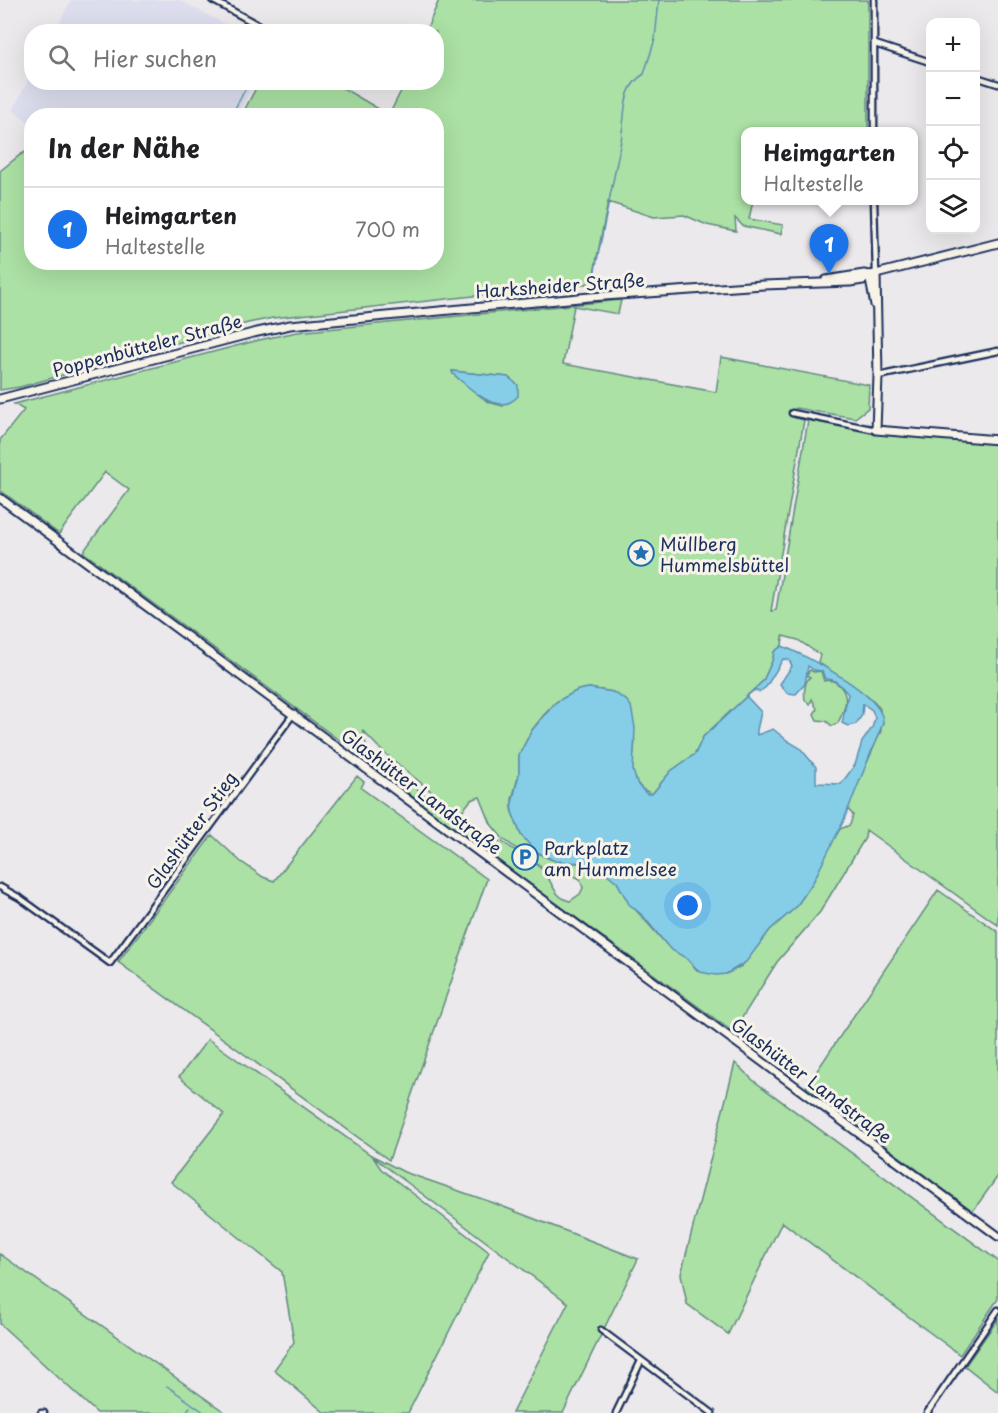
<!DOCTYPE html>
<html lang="de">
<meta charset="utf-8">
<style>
:root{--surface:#fff;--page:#f2f2f2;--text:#202124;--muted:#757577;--line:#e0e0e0;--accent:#1a73e8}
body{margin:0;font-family:"Playpen Sans",sans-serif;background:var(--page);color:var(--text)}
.controls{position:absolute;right:18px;top:18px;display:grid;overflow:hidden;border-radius:12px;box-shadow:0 6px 24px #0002}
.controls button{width:54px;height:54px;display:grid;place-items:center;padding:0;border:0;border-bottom:2px solid var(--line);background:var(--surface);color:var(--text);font:30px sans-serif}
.you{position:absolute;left:688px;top:906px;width:21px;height:21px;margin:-15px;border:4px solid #fff;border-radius:50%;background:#1a73e8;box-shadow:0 0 0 9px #1a73e833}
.badge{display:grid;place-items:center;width:39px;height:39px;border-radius:50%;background:var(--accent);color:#fff;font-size:20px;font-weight:700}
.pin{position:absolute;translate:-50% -50px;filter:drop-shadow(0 2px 3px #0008)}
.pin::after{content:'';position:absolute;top:32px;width:21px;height:18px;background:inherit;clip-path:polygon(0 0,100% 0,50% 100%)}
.popup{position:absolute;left:741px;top:127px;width:177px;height:78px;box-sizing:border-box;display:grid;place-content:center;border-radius:12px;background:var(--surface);filter:drop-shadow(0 2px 4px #0005);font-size:20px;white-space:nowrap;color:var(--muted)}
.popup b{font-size:22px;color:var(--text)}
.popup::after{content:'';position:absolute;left:50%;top:100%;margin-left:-12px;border:12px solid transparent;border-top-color:var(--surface)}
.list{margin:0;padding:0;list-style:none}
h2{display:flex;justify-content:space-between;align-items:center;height:78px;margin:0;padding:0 24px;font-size:26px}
h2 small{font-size:20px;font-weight:400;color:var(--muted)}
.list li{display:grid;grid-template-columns:39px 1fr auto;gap:18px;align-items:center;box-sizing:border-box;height:84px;padding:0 24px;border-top:2px solid var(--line)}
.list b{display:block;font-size:22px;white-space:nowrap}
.list p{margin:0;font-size:20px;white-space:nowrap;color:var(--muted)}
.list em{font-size:20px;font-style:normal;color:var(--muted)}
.icon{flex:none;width:33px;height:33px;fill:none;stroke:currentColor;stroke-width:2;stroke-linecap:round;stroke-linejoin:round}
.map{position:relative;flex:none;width:998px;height:1413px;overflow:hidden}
.search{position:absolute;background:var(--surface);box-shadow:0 6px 24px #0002;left:24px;top:24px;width:420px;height:66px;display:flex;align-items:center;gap:15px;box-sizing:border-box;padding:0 21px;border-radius:24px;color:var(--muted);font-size:22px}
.panel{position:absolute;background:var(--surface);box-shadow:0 6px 24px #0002;left:24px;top:108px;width:420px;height:162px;border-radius:24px}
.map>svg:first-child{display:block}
.built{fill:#dcdeee}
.green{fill:#abe1a4;stroke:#638881;stroke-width:1.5;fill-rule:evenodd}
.water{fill:#86cee7;stroke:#5b8eb0;stroke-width:1.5;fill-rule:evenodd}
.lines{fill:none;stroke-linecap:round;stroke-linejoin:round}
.stream{stroke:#5b8eb0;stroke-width:1.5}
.street-casing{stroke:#1b2f5e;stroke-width:9}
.secondary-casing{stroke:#1b2f5e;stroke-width:11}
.street{stroke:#f7f3e8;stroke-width:4.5}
.secondary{stroke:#f7f3e8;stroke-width:7}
.labels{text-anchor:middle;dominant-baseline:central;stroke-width:6;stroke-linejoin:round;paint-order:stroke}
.street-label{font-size:18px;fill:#1b2f5e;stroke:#f7f3e8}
.poi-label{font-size:18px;fill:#1b2f5e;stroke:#f7f3e8;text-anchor:start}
</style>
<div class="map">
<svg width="998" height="1413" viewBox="0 0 998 1413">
<rect width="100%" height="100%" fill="#ebe9eb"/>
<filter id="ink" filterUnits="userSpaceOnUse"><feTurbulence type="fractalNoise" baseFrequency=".0167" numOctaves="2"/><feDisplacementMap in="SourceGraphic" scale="12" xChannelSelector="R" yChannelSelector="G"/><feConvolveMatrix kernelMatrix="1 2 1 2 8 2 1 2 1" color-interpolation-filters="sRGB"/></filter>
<g filter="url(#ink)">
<path class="built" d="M71 0H179L238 31H55Z
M31 75 32 82 254 83 236 115 32 116 31 124 13 110Z"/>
<path class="green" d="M439 0H868V131L745 132V200L753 201 749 219 783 225 781 234 743 226 735 218 736 231 707 225 684 215 654 217 608 202 592 283 273 318 248 323 20 387 0 390V171L20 155 31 149 32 262H436V116L242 115 259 82 334 83 389 115 405 83 436 82V32L426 31Z
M621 300 618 314 574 306 563 364 716 392 721 357 869 385 868 408 855 418 796 408 795 418 804 420 771 611 776 610 808 420 876 433 998 444V925L866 830 865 838 820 912 777 962 733 1032 445 822 367 761 365 754 369 751 374 753 439 807 492 844 501 841C513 850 537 862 545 873 553 884 555 898 570 901L580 894 583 888 580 879 568 873 545 869 503 839 491 824 480 797 471 800 463 810H454L382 751 362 730 366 744 361 751 345 741 343 743 83 552 129 490 105 472 59 534 0 490V440L24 410 14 404 259 340 297 332ZM452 371 508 377 503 406 488 402 453 374ZM783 636 798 640 820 655 818 662 874 701 880 709 881 731 847 808 853 815 850 825 840 829 829 846 813 882 796 907 770 930 742 966 726 974 697 970 686 958 666 944 627 900 617 882 608 873 595 864 561 862 550 859 539 854 521 835 512 812V799L519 774V755L532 730 543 716 556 702 578 690 589 688 613 692 635 741 632 768 636 782 642 789 652 794 671 771 695 754 703 737 763 681 773 659 774 652 782 646Z
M810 670 814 672 821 671 824 681C837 677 848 692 845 705 844 711 840 718 838 723L832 726 826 721 817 720 814 714 817 709 812 699 810 704 805 700C804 693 804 682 810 677L806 675Z
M357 776 364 782 361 788 487 879 389 1160 118 962 212 835 240 861 263 877 274 881Z
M938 890 998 932V1176L973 1211 806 1087Z
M208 1039 371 1155 404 1172 491 1202 638 1259 563 1413H512L568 1303 373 1157 381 1169 489 1252 408 1413H325L274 1370 294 1342 282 1272 171 1182 224 1114 179 1077Z
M735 1063 754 1081 998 1261V1299L960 1355 782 1222 728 1334 687 1304 681 1274Z
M0 1254 226 1413H97L0 1324Z
M998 1319V1392L965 1366Z"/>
<path class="water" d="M452 371 508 377 518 385V396C498 419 469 387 453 374Z
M782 646C805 655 885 695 883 723L843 822 813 882 796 907 770 930 746 962 726 974 716 975 700 972 686 958 670 949 643 916 629 904 617 882 595 864 555 861 535 851 521 835 512 812V803L519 774V755L532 730 556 702 578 690 589 688 613 692 626 700 631 706 635 728 633 771 638 785 647 794H652L671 771 695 754 703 737 763 681 773 659 774 652ZM783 659 789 660 792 666 780 684 787 693 796 694 805 684 808 666 814 670 822 671 825 679C837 678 840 686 848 694L842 723 848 726 856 724 862 715 863 704 872 710 875 718 872 728 862 742 855 765 841 784 816 783V767L800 748 788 741 773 729 757 735V730L761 712 746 696 755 690 759 692 766 687Z"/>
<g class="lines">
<path class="stream" d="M87 113 92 116
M231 116 249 82
M622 132C626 109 622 88 644 74L655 39 659 0
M619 150 622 135
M592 285 619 152
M167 1386 205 1413
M185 1413 190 1407"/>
<g class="street-casing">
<path id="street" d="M212 0 271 32
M874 0V132
M875 44 930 62
M976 77 998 84
M874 200 876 274
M878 376 998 351
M792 413 876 430
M0 887 20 898 110 963 294 713
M601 1330 712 1413
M41 1413H44
M616 1413 641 1361
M927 1413 998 1310"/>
</g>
<g class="secondary-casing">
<path id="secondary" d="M876 274 878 376 876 430 998 440
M869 275 875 305
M826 280 864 274 869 275 876 274 998 243
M0 399 253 333 290 325 590 297 763 285 850 282 863 280 869 275
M0 498C334 742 664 992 998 1236"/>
</g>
<use href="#street" class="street"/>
<use href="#secondary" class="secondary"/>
</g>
</g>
<defs>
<g id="sight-ring" transform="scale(1.35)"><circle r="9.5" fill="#f7f3e8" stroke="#1f6fb2" stroke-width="1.5"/><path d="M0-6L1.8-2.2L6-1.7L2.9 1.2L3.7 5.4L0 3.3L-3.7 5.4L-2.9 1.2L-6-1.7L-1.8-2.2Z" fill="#1f6fb2"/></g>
<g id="parking-ring" transform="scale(1.35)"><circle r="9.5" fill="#f7f3e8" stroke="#1f6fb2" stroke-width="1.5"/><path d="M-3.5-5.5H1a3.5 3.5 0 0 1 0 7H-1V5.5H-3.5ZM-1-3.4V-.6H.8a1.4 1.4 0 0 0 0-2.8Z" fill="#1f6fb2"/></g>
</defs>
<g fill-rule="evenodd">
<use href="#sight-ring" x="641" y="553"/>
<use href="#parking-ring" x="525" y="857"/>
</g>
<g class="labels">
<g class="street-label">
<text transform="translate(560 285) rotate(-4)">Harksheider Straße</text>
<text transform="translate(147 345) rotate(-15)">Poppenbütteler Straße</text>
<text transform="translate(422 791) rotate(37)">Glashütter Landstraße</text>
<text transform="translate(191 830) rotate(-54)">Glashütter Stieg</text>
<text transform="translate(812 1080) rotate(37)">Glashütter Landstraße</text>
</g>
<g class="poi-label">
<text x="660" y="543">Müllberg<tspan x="660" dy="21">Hummelsbüttel</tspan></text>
<text x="544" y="847">Parkplatz<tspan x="544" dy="21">am Hummelsee</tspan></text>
</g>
</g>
</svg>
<div class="controls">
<button>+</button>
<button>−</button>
<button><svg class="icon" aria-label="locate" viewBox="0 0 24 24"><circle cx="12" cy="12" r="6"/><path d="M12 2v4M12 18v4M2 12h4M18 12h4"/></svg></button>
<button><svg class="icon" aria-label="layers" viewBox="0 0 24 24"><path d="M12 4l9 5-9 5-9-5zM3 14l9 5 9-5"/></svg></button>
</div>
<div class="you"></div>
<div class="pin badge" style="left:829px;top:274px">1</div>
<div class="popup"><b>Heimgarten</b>Haltestelle</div>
<div class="search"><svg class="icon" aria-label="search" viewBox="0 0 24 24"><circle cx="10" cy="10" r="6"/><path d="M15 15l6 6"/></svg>Hier suchen</div>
<section class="panel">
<h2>In der Nähe<small></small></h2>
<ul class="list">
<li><span class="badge">1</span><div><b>Heimgarten</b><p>Haltestelle</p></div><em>700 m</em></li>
</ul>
</section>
</div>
